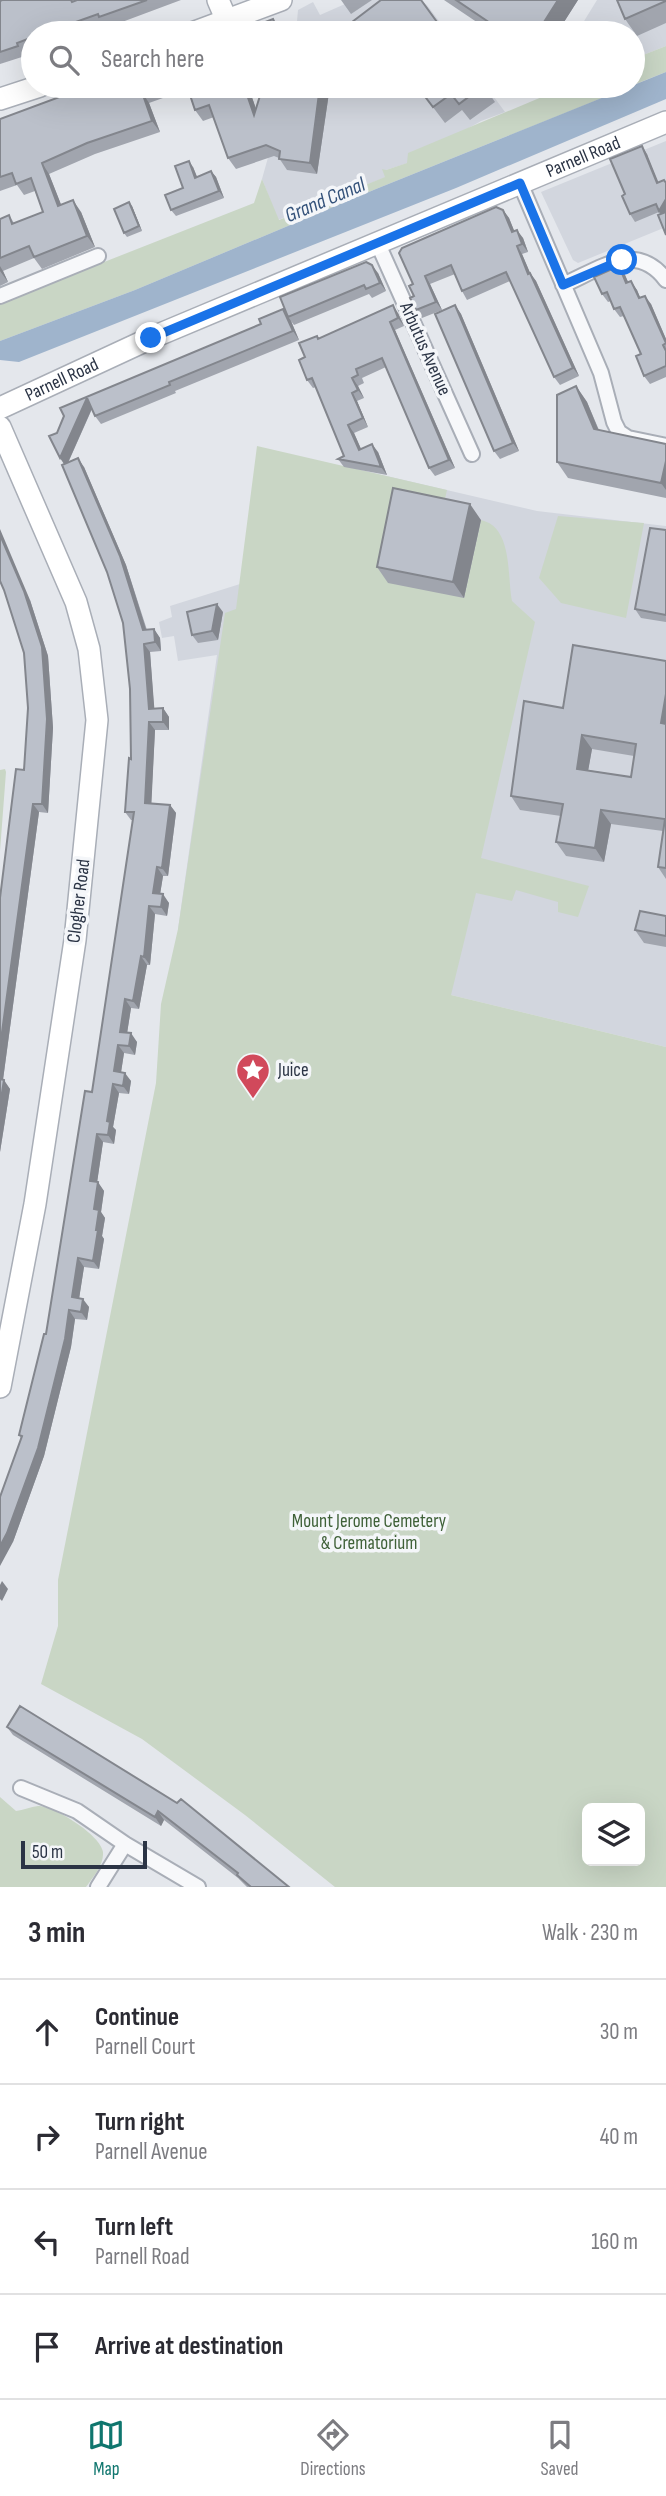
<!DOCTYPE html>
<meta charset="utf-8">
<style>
:root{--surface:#fff;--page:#f2f2f3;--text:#2b2b33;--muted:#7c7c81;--line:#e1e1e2;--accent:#0f766e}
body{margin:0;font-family:"Sofia Sans Condensed",sans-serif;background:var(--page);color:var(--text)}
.controls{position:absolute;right:21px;bottom:21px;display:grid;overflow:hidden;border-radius:10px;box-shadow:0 7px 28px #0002}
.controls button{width:63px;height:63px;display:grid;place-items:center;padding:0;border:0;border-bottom:2px solid var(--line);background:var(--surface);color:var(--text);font:35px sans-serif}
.scale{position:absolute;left:21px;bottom:18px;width:126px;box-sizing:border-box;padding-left:7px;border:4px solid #2b3445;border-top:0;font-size:19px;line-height:24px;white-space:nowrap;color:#2b3445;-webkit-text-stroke:5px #f4f6f9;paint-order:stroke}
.stop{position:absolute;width:21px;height:21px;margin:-16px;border:5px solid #1a73e8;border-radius:50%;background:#fff}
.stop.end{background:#1a73e8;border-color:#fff;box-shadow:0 2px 7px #0008}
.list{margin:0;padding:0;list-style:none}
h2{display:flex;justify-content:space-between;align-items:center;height:91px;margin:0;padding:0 28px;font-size:30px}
h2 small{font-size:23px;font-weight:400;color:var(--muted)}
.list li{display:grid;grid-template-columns:46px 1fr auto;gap:21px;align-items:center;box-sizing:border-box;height:105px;padding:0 28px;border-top:2px solid var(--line)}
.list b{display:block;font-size:26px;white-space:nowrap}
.list p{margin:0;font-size:23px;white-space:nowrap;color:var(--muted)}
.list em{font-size:23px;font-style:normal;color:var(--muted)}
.icon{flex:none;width:38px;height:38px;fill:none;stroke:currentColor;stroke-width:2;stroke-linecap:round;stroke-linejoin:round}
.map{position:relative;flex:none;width:666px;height:1887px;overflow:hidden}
.search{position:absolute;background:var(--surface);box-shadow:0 7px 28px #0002;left:21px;right:21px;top:21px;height:77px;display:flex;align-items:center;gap:18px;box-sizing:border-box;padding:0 24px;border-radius:38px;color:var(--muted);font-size:26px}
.sheet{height:511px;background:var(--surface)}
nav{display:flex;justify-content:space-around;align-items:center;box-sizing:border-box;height:98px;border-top:2px solid var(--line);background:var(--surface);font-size:19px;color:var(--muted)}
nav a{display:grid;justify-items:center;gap:4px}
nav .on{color:var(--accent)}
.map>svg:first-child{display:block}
.built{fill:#d2d6de}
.green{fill:#c9d6c5;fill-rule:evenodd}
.water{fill:#9fb4cc}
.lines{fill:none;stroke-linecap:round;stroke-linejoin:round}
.street-casing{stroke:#a9aeb7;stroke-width:18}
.secondary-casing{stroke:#a9aeb7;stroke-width:24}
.street{stroke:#f7f8fa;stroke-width:14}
.secondary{stroke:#fff;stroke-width:21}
.wall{fill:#a1a5ae;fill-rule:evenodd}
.shaded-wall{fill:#83868d}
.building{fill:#bbc0ca;stroke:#83868d;stroke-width:2;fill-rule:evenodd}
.route{stroke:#1a73e8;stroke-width:9}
.labels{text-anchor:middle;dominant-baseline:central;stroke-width:7;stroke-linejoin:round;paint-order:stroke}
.street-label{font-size:19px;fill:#2b3445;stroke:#f4f6f9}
.poi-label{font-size:19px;fill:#2b3445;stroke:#f4f6f9;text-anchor:start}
.park-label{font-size:19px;fill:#3f6138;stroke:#f4f6f9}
.water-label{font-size:21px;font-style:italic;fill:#34527a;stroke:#f4f6f9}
</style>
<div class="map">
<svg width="666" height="1887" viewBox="0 0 666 1887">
<rect width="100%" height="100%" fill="#e4e7ec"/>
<path class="built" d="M347 0H420L427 5 448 33H296L298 10 313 2 320 15 345 4Z
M597 0H666V46L633 59V33H587L581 26Z
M288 86H486L505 112 481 121 408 163 386 170V177L278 220 262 179Z
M666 141V227L578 263 573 260 541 192Z
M352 468 537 511 666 526V1047L178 929 217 655 178 661 174 636 162 638 159 622 172 617 170 606 240 584Z"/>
<path class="green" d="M666 46V72L633 85V59Z
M568 86H632L376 189 135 290 0 341V303L254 203 262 179 279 220 385 177 382 169 386 170 407 163 408 153Z
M257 446 447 490 442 512 464 598 481 520C513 527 507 576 512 601L535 622 481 858 589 886 578 917 558 912V902L516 890 512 901 476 893 451 995 666 1047V1887H335L245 1815 142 1739 41 1684 58 1626V1580L156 1083 161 1004 178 929 225 613 236 609ZM587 1808H640V1861H587Z
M558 516 644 523 626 618 561 603 539 578Z
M5 769 6 772 0 851V770Z
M0 1797 16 1811C23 1810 31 1807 38 1806 54 1806 101 1835 103 1852 104 1865 93 1877 86 1887H0Z"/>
<path class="water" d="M666 72V99L456 188 19 362 0 360V341L135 290 376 189Z"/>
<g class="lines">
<g class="street-casing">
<path id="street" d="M520 183 601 373 614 422 619 432 628 438 666 446
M378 244 472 454
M563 285C600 269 636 240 666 280
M0 296 98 256
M21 1788 77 1811 125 1844 198 1887
M98 1887 125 1844"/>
</g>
<g class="secondary-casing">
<g id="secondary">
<path d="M218 0 227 21"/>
<path d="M192 33 281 0"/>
<path d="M0 99 40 86"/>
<path id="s1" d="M0 408 151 338 666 122"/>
<path d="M0 427 76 602 89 649 97 720 75 940 35 1204 0 1387"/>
</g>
</g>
<use href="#street" class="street"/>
<use href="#secondary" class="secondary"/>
</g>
<path class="wall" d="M77 0H181L106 28 104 24 79 33H33V50L24 53 25 56 0 64V1Z
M341 0H372L351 14Z
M444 0H578L557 33H493Z
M666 0V23L637 36 625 19Z
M89 86H248L256 109 263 86H330L317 174 287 170 279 158 274 156 236 169 228 158 214 117 203 121 195 110 188 89 149 103 160 132 95 154 49 174 61 205 81 212 95 247 42 269 34 258 3 271 8 282 0 286V219L9 215 14 223 43 212 35 191 24 195 17 185 0 191V119Z
M389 86H398L392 90Z
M400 86H415L411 90Z
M417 86H484L495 102 470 120 462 110 445 123Z
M647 154 666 235 659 212 635 222 630 214 625 194Z
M193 167 197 177 211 171 216 177 224 198 176 216 171 210 183 188Z
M132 206 142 231 127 237 124 233Z
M503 210 509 218 514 231 523 238 528 252 522 254 530 273 536 281 579 376 560 385 554 377 510 281 467 300 462 291 455 274 430 284 442 310 422 318 416 310 413 284Z
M619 266 625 275 628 282 637 290 640 297 651 304 666 339V377L650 384 644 376 641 354 624 316 620 317 614 309 611 301 608 302 602 294Z
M378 273 386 291 372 298 369 294 294 325 291 321 299 340 175 391 176 393 101 424 95 416 92 409 68 463 84 467 126 565 147 630 154 629 160 638 161 651 150 652 154 709 163 708 169 717V730H155L151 804 170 805 176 813 168 876H163L160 894 169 903 167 916 155 914 150 965H147L139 1009 131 1008 127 1033 137 1042 135 1055 124 1053 121 1072 131 1081 129 1094 119 1093 113 1127 116 1130 114 1144 103 1142 97 1182 104 1191 101 1212 105 1218 102 1236 104 1239 99 1269 84 1267 79 1298 89 1307 87 1320 75 1319 71 1347 44 1456 13 1542 21 1438 19 1435 46 1334 92 1092 133 820H131L125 812 131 759 130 689 123 623 107 572 64 464 57 433 64 416 261 324 283 309 286 314Z
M455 305 461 314 519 451 500 459 494 451Z
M398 313 404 326 395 330 455 468 435 476 429 468 386 367 362 378 364 383 358 386 364 398 357 401 368 427 354 433 361 449 378 452 387 475 344 467 338 459 344 456 316 387 313 388 307 380 319 339Z
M576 386 587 402 599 430 666 444V498L568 478 557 462Z
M481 520 464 598 388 583 377 567Z
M666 530V622L641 618 635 609Z
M30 600 48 656 53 728 48 813 39 812 3 1080 10 1089 0 1152V898L24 770 28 708Z
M223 612 218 640 198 643 192 635Z
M666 661V879L658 867 663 831 611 824 604 862 566 856 556 842 561 816 520 810 511 796 563 708ZM592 749 634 756 631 777 588 770Z
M666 916V947L644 943 635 930Z
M20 1706 289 1887H247L238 1878 164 1820 161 1826 13 1735 7 1727Z"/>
<path class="shaded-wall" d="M558 0H578L557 33H537Z
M273 19 281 30 282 33H279Z
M244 86H248L262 126 254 115Z
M320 86H330L317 174 310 163Z
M142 92 149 103 160 132 152 121Z
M642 146 647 154 662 191 657 183Z
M189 161 193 167 200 184 195 178Z
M42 163 49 174 66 217 58 206Z
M211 171 216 177 224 198 219 191Z
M666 199V215L664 219 659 211Z
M73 200 81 212 95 247 87 236Z
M129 202 132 206 142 231 139 226Z
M503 210 509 218 518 240 512 232Z
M517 230 523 238 528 252 522 244Z
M517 246 522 254 534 282 528 274Z
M372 265 378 273 386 291 380 283Z
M0 266 3 271 8 282 0 271Z
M619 266 625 275 632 291 626 283Z
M530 273 536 281 579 376 573 368Z
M425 276 430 284 442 310 436 302Z
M631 281 637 290 644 307 639 298Z
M645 296 651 304 666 339V344Z
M393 305 398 313 404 326 398 318Z
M455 305 461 314 519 451 513 443Z
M283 309 291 321 299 340 293 331Z
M390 322 395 330 455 468 449 460Z
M352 378 358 386 364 398 358 390Z
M576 386 587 402 605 446 594 429Z
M352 393 357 401 368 427 363 418Z
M87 398 93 406 66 467 60 458Z
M348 425 354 433 365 458 359 450Z
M372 444 378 452 387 475 381 467Z
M78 458 84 467 126 565 149 639 143 630Z
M666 461V490L661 483Z
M470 504 481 520 464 598 453 582Z
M0 529 30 600 48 656 53 728 48 813 42 804 47 719 0 535Z
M217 604 223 612 218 640 212 631Z
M154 629 160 638 161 651 155 642Z
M144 644 150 652 155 717 149 709Z
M666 694V730L661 723Z
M163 708 169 717V730L163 722Z
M149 722 155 730 151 812 145 803Z
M582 735 592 749 586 783 577 769Z
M33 804 39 812 2 1087 0 1085V1047Z
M170 805 176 813 168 876 162 868Z
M601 810 611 824 604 862 595 848Z
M157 867 163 876 159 901 153 893Z
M163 894 169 903 167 916 161 907Z
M149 906 155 914 150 965 144 957Z
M141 956 147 965 139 1009 133 1001Z
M125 999 131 1008 126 1040 120 1032Z
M131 1033 137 1042 135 1055 129 1046Z
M118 1045 124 1053 120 1079 114 1071Z
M125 1073 131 1081 129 1094 123 1086Z
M4 1080 10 1089 0 1152V1105Z
M113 1084 119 1093 113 1127 116 1130 114 1144 108 1135 107 1121Z
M97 1134 103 1142 96 1190 90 1181Z
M98 1182 104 1191 101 1212 105 1218 102 1236 104 1239 99 1269 93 1261 96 1230 94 1209Z
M78 1258 84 1267 78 1306 72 1297Z
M83 1299 89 1307 87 1320 81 1312Z
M69 1310 75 1319 71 1347 44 1456 13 1542 0 1566V1546Z
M2 1581 8 1589 2 1601 0 1599V1585Z
M158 1811 164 1820 161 1826 155 1817Z"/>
<path class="building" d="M2 0H71L72 2 77 0H147L99 17 98 14 45 33H33V37L17 43 18 46 0 52V1Z
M381 0H421L445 33H357L352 22Z
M456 0H558L537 33H505Z
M617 0H666V1L625 19Z
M273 19 279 33H239H240L245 25 251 23 255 26Z
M89 86H158L142 92 152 121 87 143 42 163 58 206 73 200 87 236 34 257 29 246 0 258V219L9 215 12 224 43 212 31 178 16 184 12 173 0 177V119Z
M187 86H244L254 115 263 86H320L310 163 279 159 280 151 266 145 228 158 209 105 195 110Z
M417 86H483L459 104 451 94 433 107Z
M642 146 657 183 664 180 666 183V199L659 211 656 204 630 214 622 196 625 194 610 159Z
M189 161 195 178 211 171 219 191 171 210 165 195 183 188 175 166Z
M129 202 139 226 124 233 114 209Z
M496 207 503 210 512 232 517 230 522 244 517 246 528 274 530 273 573 368 554 377 506 272 462 291 451 265 425 276 436 302 416 310 410 298 414 296 409 286 413 284 399 253 402 248Z
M666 212V235L658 215Z
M366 262 372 265 380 283 366 289 364 285 288 317 280 297Z
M619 266 626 283 631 281 639 298 645 296 666 343 663 345 666 351V366L644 376 636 356 641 354 620 307 614 309 607 292 602 294 594 277Z
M393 305 398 318 390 322 449 460 429 468 382 358 356 369 358 375 352 378 358 390 352 393 363 418 348 425 359 450 372 444 381 467 338 459 344 456 312 378 307 380 299 360 305 357 299 343 317 336 318 339Z
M455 305 513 443 494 451 435 314Z
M283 309 293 331 169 382 170 385 95 416 87 398 60 458 49 436 57 433 64 416 60 408 261 324 259 319Z
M576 386 594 429 666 444V461L661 483 557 462V395Z
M78 458 120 556 143 630 154 629 155 642 144 644 149 709 163 708V722H149L145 803 170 805 162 868 157 867 153 893 163 894 161 907 149 906 144 957 141 956 133 1001 125 999 120 1032 131 1033 129 1046 118 1045 114 1071 125 1073 123 1086 113 1084 107 1121 110 1122 108 1135 97 1134 90 1181 98 1182 94 1209 99 1210 96 1230H98L93 1261 78 1258 72 1297 83 1299 81 1312 69 1310 65 1339 38 1448 7 1533 0 1546V1497L22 1436 19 1435 44 1334H46L85 1091 92 1092 134 812H125L129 758 131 759 130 689 123 623 107 572 62 465Z
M393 488 470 504 453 582 377 567Z
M650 528 666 530V615L635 609Z
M0 535 24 591 42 647 47 719 42 804H33L0 1047V898L16 769 24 770 28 708 24 653 4 590 0 581Z
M217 604 212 631 192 635 187 612Z
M573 645 666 661V694L661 723 666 724V868L658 867 665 819 601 810 595 848 556 842 563 804 511 796 524 701 563 708ZM582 735 636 744 631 777 577 769Z
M640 911 666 916V936L635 930Z
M0 1079 4 1080 0 1105Z
M20 1706 177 1803 181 1799 289 1887H251L237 1875 238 1873 158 1811 155 1817 7 1727Z"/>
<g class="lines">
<path class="route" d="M151 338 520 183 563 285 622 260"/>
</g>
<defs>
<g id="sight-pin" transform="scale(1.75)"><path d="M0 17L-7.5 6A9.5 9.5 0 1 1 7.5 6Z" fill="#d1495b" stroke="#f4f6f9"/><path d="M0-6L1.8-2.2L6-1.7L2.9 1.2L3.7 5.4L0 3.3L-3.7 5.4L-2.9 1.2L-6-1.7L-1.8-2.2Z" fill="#fff"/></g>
</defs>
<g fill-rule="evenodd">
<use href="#sight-pin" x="253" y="1070"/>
</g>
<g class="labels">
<g class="street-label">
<text stroke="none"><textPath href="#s1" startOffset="635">Parnell Road</textPath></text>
<text transform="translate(425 349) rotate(66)">Arbutus Avenue</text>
<text stroke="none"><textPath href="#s1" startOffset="68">Parnell Road</textPath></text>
<text transform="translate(79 901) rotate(-83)">Clogher Road</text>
</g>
<g class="poi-label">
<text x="278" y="1070">Juice</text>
</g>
<g class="park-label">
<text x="369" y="1521">Mount Jerome Cemetery<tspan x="369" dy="22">&amp; Crematorium</tspan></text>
</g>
<g class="water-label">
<text transform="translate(325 200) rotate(-23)">Grand Canal</text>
</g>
</g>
</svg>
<div class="controls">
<button><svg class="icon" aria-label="layers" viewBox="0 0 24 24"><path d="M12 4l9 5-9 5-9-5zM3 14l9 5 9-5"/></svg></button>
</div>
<div class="scale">50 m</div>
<div class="stop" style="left:622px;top:260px"></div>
<div class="stop end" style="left:151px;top:338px"></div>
<div class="search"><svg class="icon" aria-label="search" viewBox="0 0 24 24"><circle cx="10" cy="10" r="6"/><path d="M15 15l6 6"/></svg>Search here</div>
</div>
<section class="sheet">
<h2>3 min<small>Walk · 230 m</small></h2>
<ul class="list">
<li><svg class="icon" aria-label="ahead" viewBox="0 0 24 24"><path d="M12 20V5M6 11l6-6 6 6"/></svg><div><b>Continue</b><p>Parnell Court</p></div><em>30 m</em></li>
<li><svg class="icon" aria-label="right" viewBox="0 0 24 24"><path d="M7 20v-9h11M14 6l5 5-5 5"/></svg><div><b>Turn right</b><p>Parnell Avenue</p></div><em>40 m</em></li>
<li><svg class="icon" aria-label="left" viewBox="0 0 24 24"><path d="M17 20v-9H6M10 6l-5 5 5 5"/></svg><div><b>Turn left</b><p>Parnell Road</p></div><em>160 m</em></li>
<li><svg class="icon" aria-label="arrive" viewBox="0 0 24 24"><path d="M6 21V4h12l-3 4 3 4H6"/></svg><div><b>Arrive at destination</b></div></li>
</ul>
</section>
<nav>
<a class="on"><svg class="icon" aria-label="map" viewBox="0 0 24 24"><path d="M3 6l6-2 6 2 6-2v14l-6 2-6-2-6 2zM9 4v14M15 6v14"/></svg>Map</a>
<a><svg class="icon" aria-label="directions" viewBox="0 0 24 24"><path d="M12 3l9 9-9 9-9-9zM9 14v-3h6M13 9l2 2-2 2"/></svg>Directions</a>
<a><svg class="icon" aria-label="saved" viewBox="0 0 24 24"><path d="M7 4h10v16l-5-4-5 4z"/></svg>Saved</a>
</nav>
